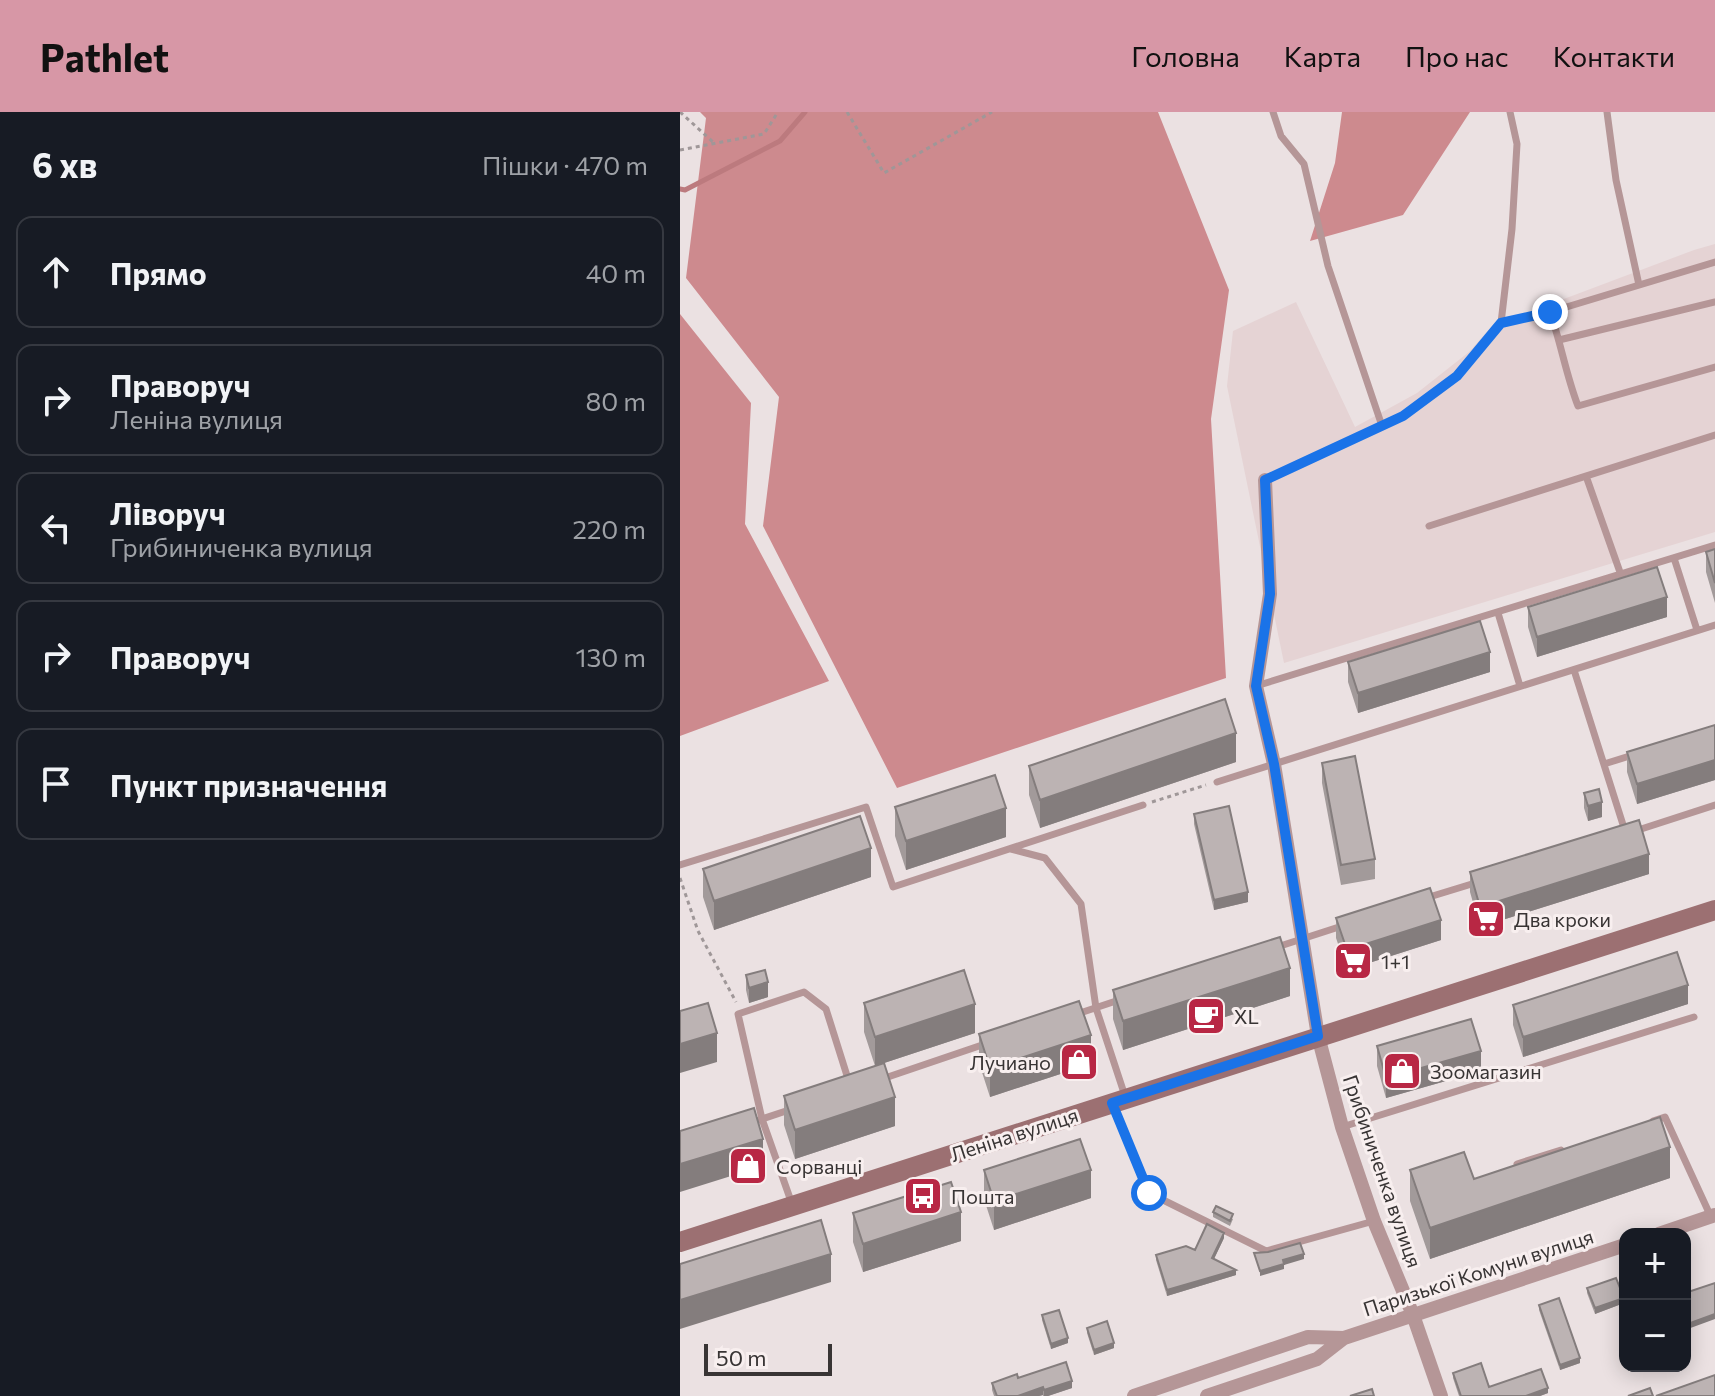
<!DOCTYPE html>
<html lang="uk">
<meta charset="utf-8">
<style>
:root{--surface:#171b24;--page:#20242c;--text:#f1f3f6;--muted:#9ea1a6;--line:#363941;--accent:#d797a6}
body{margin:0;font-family:Commissioner,sans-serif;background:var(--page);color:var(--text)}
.controls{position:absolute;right:24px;bottom:24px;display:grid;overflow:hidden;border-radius:16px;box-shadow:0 4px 20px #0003}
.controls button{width:72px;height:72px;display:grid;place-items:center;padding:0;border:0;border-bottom:2px solid var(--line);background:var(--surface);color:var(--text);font:40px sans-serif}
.scale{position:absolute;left:24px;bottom:20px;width:128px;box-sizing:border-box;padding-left:8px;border:4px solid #383434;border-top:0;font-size:22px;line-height:28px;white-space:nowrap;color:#383434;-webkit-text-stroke:6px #f8efef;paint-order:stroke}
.stop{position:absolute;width:24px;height:24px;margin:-18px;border:6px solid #1a73e8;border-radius:50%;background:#fff}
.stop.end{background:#1a73e8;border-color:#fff;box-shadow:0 2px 8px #0008}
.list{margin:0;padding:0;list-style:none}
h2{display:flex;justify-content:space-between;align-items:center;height:104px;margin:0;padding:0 32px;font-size:34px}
h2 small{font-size:26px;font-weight:400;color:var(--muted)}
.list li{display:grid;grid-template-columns:52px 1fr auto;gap:24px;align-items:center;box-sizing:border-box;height:112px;margin:0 16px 16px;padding:0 16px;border:2px solid var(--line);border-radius:16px}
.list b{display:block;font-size:30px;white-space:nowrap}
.list p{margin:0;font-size:26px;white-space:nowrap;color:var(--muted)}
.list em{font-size:26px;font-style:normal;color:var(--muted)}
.icon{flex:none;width:44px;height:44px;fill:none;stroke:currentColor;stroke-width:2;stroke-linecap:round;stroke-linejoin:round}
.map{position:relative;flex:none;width:1035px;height:1284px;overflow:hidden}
header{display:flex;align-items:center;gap:48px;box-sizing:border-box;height:112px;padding:0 40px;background:var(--accent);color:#111}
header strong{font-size:38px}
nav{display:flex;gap:44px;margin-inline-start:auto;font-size:28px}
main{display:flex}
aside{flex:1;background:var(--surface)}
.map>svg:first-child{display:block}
.built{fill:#e5d3d4}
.forest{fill:#cd8a8e}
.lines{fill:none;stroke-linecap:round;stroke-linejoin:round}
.stream{stroke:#bc7a7e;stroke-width:5}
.path{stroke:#9f9798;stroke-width:3;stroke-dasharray:4 4;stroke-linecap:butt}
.service{stroke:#b59697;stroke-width:7}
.minor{stroke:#b59697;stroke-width:14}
.secondary{stroke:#9c7072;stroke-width:20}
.wall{fill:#a29a9a}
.shaded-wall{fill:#847d7d}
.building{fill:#bcb3b3;stroke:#847d7d;stroke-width:2}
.route{stroke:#1a73e8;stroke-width:10}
.labels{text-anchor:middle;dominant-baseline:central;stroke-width:6;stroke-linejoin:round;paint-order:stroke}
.poi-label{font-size:20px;fill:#383434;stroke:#f8efef;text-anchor:start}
.street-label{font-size:20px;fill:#383434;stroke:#f8efef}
</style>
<header>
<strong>Pathlet</strong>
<nav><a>Головна</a><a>Карта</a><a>Про нас</a><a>Контакти</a></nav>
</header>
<main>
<aside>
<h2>6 хв<small>Пішки · 470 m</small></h2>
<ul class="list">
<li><svg class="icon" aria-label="ahead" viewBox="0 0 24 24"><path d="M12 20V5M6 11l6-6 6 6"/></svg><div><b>Прямо</b></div><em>40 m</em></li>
<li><svg class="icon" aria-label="right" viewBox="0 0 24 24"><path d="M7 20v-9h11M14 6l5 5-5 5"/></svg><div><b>Праворуч</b><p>Леніна вулиця</p></div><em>80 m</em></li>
<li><svg class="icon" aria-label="left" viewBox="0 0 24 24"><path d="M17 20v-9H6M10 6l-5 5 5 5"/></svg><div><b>Ліворуч</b><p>Грибиниченка вулиця</p></div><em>220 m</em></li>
<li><svg class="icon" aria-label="right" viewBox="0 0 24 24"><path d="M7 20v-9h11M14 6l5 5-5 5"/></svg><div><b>Праворуч</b></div><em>130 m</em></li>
<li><svg class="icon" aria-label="arrive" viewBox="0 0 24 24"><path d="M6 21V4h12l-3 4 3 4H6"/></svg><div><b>Пункт призначення</b></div></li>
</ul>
</aside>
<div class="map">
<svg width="1035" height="1284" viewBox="0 0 1035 1284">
<rect width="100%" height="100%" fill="#ebe1e2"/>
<path class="built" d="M1035 132V420L604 551 547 274 553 219 616 190 675 315 737 281 789 240 812 214 1014 138Z"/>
<path class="forest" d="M20 0H478L549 178 531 307 546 566 217 676 83 414 99 285 6 166 26 6Z
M662 0H790L723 103 630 129 655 51Z
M0 202 71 291 65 412 149 569 0 624Z"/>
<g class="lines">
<path class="stream" d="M0 77 5 78 100 29 125 0"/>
<path class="path" d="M0 0 33 30
M167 0 204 61 312 0
M0 38 84 22 98 0
M472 690 526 673
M0 766 18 819 56 890"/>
<path class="service" d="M593 0 601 24 624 52 648 154 702 314
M927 0 936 68 959 173
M870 200C881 231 886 263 898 294L1035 255
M821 211 870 200 1035 150
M879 228 1035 190
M906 364 941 463
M585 368 723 304 777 264 821 211 832 117 837 32 830 0
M749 414 1035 323
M994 446 1017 518
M818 501 840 574
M894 558 945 719
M576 574 1035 433
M924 652 956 642
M537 670 1035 513
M955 719 1035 693
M331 737 365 746 401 792 416 896 445 984
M0 753 186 695 213 775 463 693
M746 786 795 771
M594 836 662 814
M397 902 442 887
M199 968 305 932
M433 993 469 1081 586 1139 694 1109
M973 1009 985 1005 1031 1105
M70 1011 112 997
M662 1015 1014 905
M837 1052 881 1038
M112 1092 82 1007 58 902 124 880 146 897 169 970"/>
<path class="minor" d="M585 368 590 482 576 574 594 652 638 924 662 1015 694 1109 733 1203 761 1284
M979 1122 1035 1103
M454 1284 628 1225 664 1226
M527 1284 637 1247 664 1226 945 1133"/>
<path class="secondary" d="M0 1130 1035 798"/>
</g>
<path class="wall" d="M1035 437V491L1026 460V440Z
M848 495 987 505 857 545 848 515Z
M668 550 810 560 678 601 668 570Z
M1035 613V668L957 692 947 660V640Z
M556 650 360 716 349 683V654Z
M642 651 695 747V767L661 773 642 671Z
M904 681 922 705 908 709 904 696Z
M215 695 326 725 226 758 215 724Z
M514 702 568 790 534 798 514 712Z
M23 757 191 765 34 818 23 785Z
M790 760 969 762 800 815 790 780Z
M656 806 761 828 667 858 656 826Z
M66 863 88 885 69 891 66 878Z
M433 878 610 884 443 938 433 907Z
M184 891 295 921 195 954 184 920Z
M1008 892 843 945 833 913V893Z
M299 922 411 952 310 985 299 951Z
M697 934 801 959 706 986 697 954Z
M104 984 215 1014 115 1047 104 1013Z
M304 1058 411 1086 314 1118 304 1087Z
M730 1058 794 1067 990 1066 750 1147 730 1089Z
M533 1100 553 1107 550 1114 533 1105Z
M173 1101 281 1129 183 1160 173 1130Z
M544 1126 534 1147 556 1163 487 1184 476 1148V1143L515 1138Z
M907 1176 944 1191 915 1202 907 1181Z
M859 1193 900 1251 880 1258 859 1198Z
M362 1203 388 1231 371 1237 362 1208Z
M407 1216 434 1236 414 1243 407 1221Z
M773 1261 809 1275 868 1281 860 1284H779L773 1266Z
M338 1266 392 1276 368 1284H363V1283L359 1284H314L312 1278V1271Z"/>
<path class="shaded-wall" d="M987 485V505L857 545V525Z
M810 540V560L678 601V581Z
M556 621V650L360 716V688Z
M1035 648V668L957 692V672Z
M922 690V705L908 709V694Z
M326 696V725L226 758V729Z
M191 736V765L34 818V789Z
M969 742V762L800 815V795Z
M568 780V790L534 798V788Z
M761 808V828L667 858V838Z
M610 856V884L443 938V909Z
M88 870V885L69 891V876Z
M1008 873V892L843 945V925Z
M295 892V921L195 954V925Z
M37 921V950L0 961V932Z
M411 923V952L310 985V956Z
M801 939V959L706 986V966Z
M215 985V1014L115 1047V1018Z
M83 1027V1054L0 1080V1052Z
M990 1035V1066L750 1147V1116Z
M411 1058V1086L314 1118V1089Z
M281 1100V1129L183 1160V1132Z
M544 1121V1126L532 1151V1146Z
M151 1142V1170L0 1217V1188Z
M624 1142V1147L604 1153V1157L580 1164V1159L603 1148Z
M556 1158V1163L487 1184V1178Z
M944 1186V1191L915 1202V1196Z
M1035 1202V1207L1005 1218V1213Z
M388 1226V1231L371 1237V1232Z
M434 1231V1236L414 1243V1238Z
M900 1246V1251L880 1258V1253Z
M392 1269V1276L368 1284H364V1278Z
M363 1275V1283L359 1284H338Z
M868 1276V1281L860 1284H846Z"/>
<path class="building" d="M1035 437V471L1026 440Z
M977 455 987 485 857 525 848 495Z
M800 509 810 540 678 581 668 550Z
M545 587 556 621 360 688 349 654Z
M1035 613V648L957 672 947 640Z
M675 644 695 747 661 753 642 651Z
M315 663 326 696 226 729 215 695Z
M919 677 922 690 908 694 904 681Z
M549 694 568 780 534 788 514 702Z
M180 704 191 736 34 789 23 757Z
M959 708 969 742 800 795 790 760Z
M750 776 761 808 667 838 656 806Z
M600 825 610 856 443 909 433 878Z
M997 840 1008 873 843 925 833 893Z
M85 858 88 870 69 876 66 863Z
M284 858 295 892 195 925 184 891Z
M399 889 411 923 310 956 299 922Z
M28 891 37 921 0 932V899Z
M791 907 801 939 706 966 697 934Z
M204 951 215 985 115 1018 104 984Z
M74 996 83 1027 0 1052V1019Z
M980 1005 990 1035 750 1116 730 1058 784 1040 794 1067Z
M400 1027 411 1058 314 1089 304 1058Z
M271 1070 281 1100 183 1132 173 1101Z
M536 1094 553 1102 550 1109 533 1100Z
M141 1108 151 1142 0 1188V1152Z
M527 1112 544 1121 532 1146 556 1158 487 1178 476 1143 506 1134 515 1138Z
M620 1131 624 1142 603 1148 604 1152 580 1159 574 1141 588 1140Z
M936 1166 944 1186 915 1196 907 1176Z
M1035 1171V1202L1005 1213V1181Z
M879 1186 900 1246 880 1253 859 1193Z
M379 1198 388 1226 371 1232 362 1203Z
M427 1209 434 1231 414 1238 407 1216Z
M386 1250 392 1269 364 1278 363 1275 338 1284H317L312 1271 337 1262 338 1266Z
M801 1251 809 1275 861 1257 868 1276 846 1284H781L773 1261Z
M1035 1263V1284H976Z
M970 1276 973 1284H948Z
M692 1277 694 1284H670Z"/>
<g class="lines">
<path class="route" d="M469 1081 432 991 638 924 594 652 576 574 590 482 585 368 723 304 777 264 821 211 870 200"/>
</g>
<defs>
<g id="supermarket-square" transform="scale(2)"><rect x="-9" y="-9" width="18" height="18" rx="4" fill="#b82744" stroke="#f8efef"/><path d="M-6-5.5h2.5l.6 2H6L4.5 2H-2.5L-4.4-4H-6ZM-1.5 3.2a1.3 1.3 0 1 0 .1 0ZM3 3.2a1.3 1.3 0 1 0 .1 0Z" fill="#fff"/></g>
<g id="cafe-square" transform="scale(2)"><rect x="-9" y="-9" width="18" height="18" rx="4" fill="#b82744" stroke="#f8efef"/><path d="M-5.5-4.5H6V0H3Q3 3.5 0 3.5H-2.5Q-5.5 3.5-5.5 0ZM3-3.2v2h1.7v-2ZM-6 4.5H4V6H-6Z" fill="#fff"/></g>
<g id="shop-square" transform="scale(2)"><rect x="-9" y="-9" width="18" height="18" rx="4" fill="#b82744" stroke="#f8efef"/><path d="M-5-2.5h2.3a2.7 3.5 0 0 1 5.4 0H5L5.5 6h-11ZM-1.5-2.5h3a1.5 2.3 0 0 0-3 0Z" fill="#fff"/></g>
<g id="bus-square" transform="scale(2)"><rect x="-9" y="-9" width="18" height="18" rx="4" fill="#b82744" stroke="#f8efef"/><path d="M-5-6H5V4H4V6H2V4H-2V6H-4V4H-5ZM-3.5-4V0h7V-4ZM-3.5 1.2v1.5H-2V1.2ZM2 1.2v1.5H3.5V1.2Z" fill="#fff"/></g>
</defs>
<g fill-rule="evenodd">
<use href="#supermarket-square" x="806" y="807"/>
<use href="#supermarket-square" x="673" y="849"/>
<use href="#cafe-square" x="526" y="904"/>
<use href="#shop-square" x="399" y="950"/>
<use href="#shop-square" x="722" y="959"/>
<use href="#shop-square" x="68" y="1054"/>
<use href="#bus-square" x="243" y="1084"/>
</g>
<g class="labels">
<g class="poi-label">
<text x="834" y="807">Два кроки</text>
<text x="701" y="849">1+1</text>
<text x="554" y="904">XL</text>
<text x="371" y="950" text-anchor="end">Лучиано</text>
<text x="750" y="959">Зоомагазин</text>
<text x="96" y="1054">Сорванці</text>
<text x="271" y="1084">Пошта</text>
</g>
<g class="street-label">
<text transform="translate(334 1022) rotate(-18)">Леніна вулиця</text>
<text transform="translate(703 1059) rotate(71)">Грибиниченка вулиця</text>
<text transform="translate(798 1160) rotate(-18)">Паризької Комуни вулиця</text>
</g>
</g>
</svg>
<div class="controls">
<button>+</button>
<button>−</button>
</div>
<div class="scale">50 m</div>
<div class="stop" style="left:469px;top:1081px"></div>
<div class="stop end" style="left:870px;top:200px"></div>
</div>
</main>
